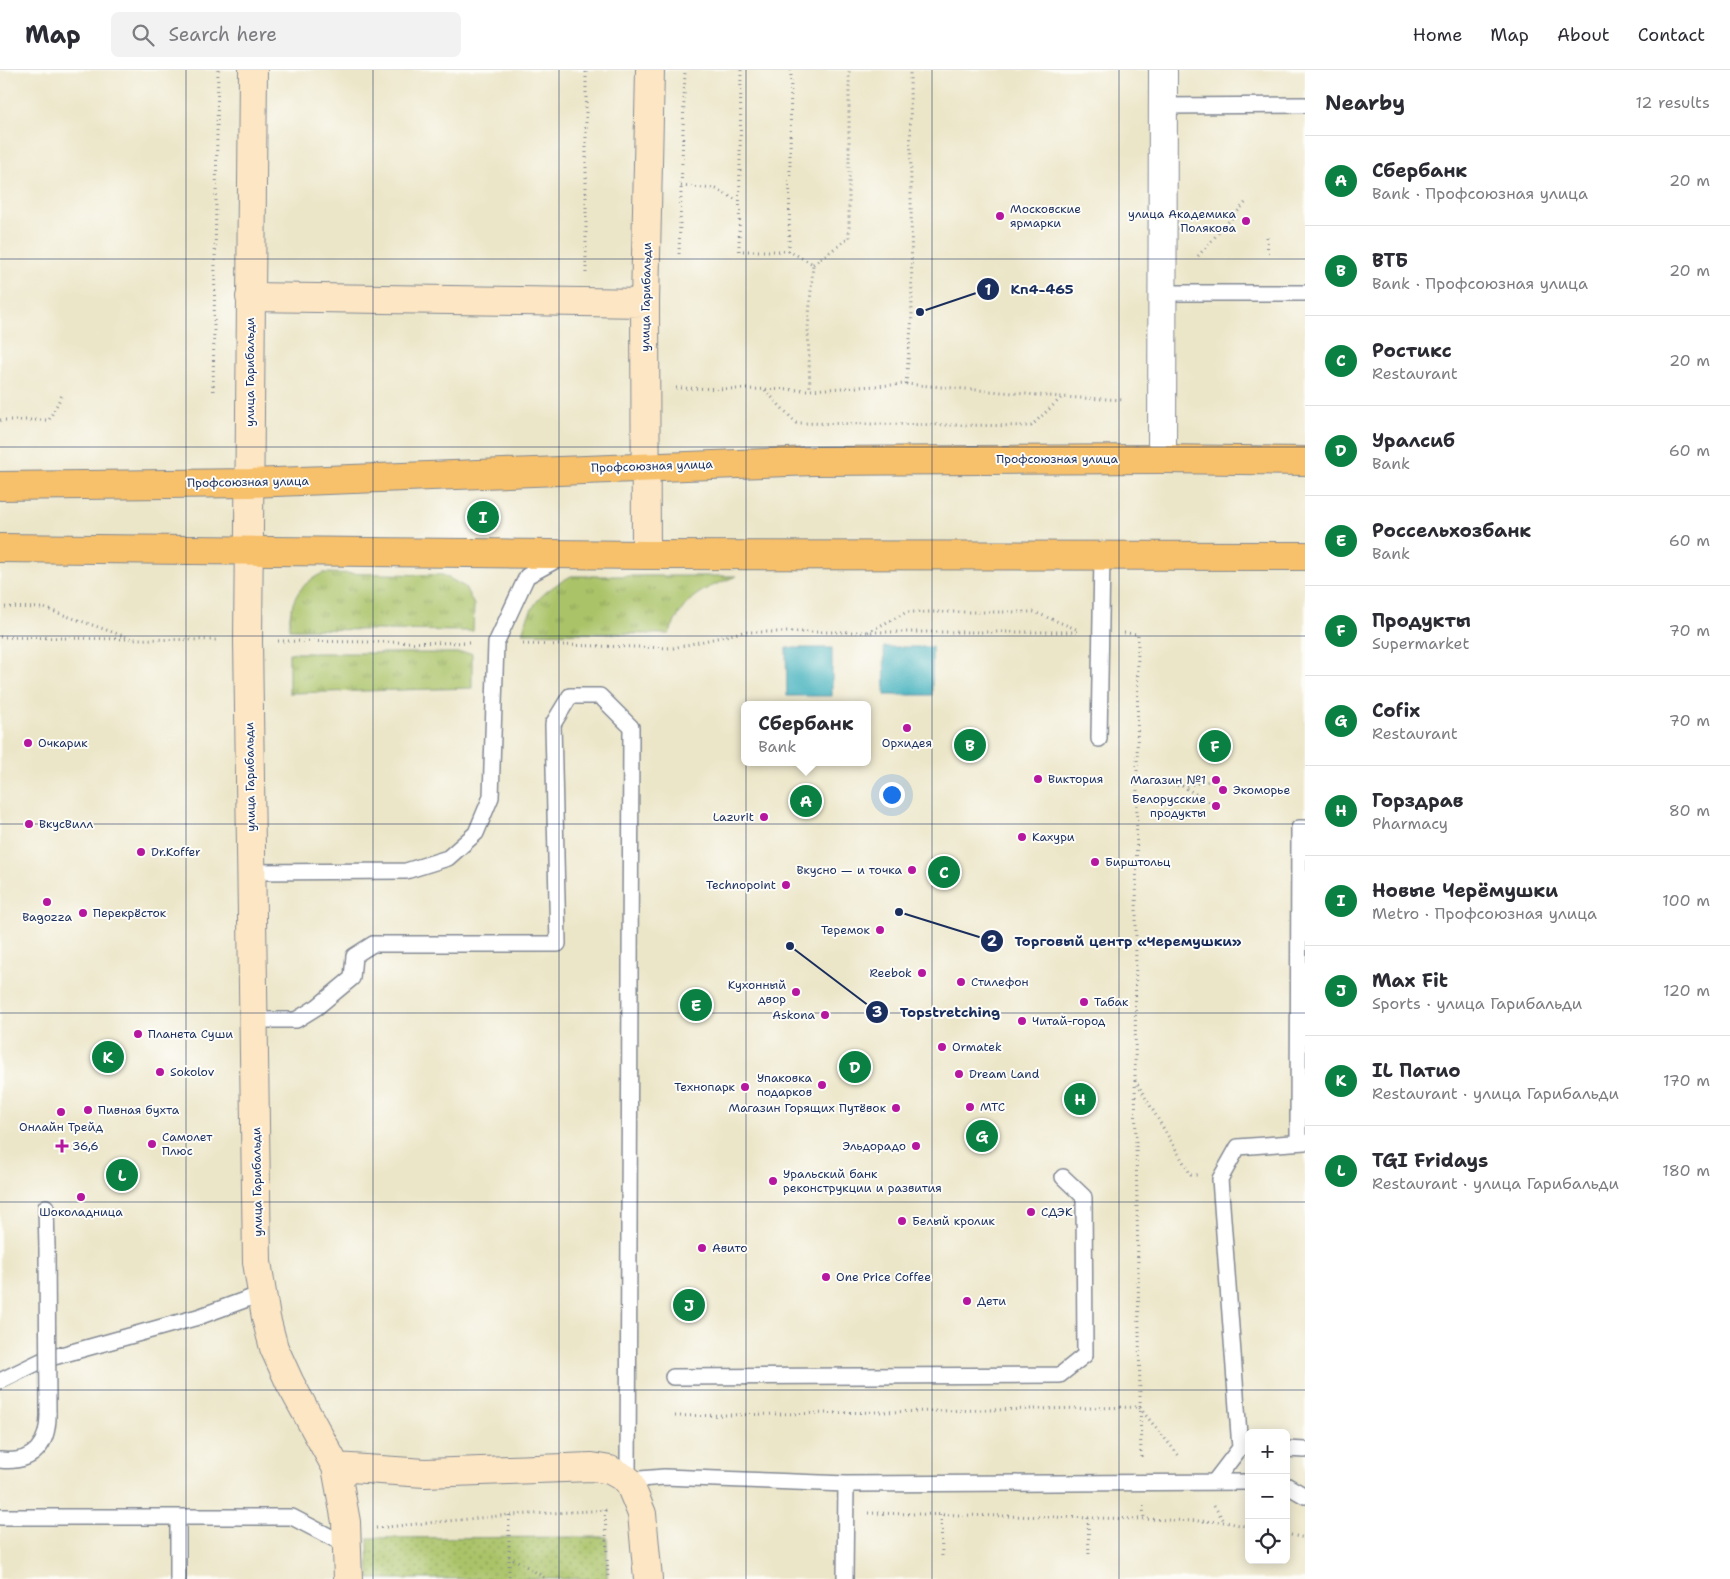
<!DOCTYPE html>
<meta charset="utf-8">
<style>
:root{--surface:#fff;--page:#f2f2f3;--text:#2b2b33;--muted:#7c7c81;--line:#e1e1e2;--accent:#0b8043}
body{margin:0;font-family:"Shantell Sans",sans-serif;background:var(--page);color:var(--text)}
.controls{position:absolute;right:15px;bottom:15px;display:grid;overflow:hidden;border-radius:8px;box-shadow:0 2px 12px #0003}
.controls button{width:45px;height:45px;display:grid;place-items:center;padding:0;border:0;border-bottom:1px solid var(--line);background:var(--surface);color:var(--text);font:25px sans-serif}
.you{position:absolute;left:891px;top:724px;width:18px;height:18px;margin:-12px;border:4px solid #fff;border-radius:50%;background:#1a73e8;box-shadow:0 0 0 8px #1a73e833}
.badge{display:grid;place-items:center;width:32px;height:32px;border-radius:50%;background:var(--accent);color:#fff;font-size:16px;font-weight:700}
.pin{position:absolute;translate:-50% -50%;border:2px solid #fff;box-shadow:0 1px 5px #0006}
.popup{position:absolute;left:741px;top:631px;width:130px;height:65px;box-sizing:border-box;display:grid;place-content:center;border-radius:8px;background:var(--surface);filter:drop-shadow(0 1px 4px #0005);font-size:16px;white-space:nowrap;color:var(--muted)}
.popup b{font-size:19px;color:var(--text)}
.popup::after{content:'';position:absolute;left:50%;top:100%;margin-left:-10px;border:10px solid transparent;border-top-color:var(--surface)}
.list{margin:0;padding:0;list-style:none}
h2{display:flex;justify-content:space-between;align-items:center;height:65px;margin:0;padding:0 20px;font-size:21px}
h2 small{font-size:16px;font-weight:400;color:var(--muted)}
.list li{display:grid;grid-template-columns:32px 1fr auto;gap:15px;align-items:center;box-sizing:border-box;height:90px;padding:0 20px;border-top:1px solid var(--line)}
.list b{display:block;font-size:19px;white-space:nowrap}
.list p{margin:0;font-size:16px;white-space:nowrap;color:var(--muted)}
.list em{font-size:16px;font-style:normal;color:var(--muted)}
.icon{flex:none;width:28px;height:28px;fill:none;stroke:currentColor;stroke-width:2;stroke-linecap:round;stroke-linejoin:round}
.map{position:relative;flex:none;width:1305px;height:1509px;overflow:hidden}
header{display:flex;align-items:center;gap:30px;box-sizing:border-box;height:70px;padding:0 25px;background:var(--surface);border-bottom:1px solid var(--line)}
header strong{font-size:24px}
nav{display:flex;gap:28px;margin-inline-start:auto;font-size:18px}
.search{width:350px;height:45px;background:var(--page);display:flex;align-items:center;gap:12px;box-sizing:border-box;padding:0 18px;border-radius:8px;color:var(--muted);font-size:19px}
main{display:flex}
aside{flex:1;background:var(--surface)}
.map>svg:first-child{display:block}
.grass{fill:url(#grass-tufts);stroke:#627963}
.park{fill:url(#park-dots);stroke:#627963}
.water{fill:#42b1bd;stroke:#2e708e}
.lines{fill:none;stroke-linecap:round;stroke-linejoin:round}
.lane-casing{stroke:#848a94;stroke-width:18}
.street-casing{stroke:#848a94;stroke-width:30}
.secondary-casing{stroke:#848a94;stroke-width:30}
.primary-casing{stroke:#848a94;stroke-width:30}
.path{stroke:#848a94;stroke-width:3;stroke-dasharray:1 4;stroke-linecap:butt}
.lane{stroke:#fff;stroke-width:15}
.street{stroke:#fff;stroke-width:28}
.secondary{stroke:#fce6c4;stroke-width:28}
.primary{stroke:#f7c06b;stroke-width:28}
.lane-bridge-casing{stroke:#848a94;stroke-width:18;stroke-linecap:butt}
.lane-bridge{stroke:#fff;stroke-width:15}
.grid{fill:none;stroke:#1b2f5e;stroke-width:1;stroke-opacity:0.55}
.poi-dot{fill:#b5179e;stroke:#fdfcf7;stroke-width:2}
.labels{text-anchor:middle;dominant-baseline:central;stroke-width:4;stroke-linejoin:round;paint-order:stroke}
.poi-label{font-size:12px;fill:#1b2f5e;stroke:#fdfcf7;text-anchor:start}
.street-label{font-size:12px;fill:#1b2f5e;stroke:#fdfcf7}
.leader{fill:none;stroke:#1b2f5e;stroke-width:2}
.callout-dot{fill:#1b2f5e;stroke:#fdfcf7;stroke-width:2}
.mark-label{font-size:15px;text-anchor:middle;font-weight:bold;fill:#fff}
.callout-label{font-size:14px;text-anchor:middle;font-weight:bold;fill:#1b2f5e;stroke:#fdfcf7;stroke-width:4;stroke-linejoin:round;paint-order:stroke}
</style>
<header>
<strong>Map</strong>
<div class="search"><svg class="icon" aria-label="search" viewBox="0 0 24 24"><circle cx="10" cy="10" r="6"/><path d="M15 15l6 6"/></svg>Search here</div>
<nav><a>Home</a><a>Map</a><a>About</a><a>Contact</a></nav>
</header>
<main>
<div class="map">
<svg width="1305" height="1509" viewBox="0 0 1305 1509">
<defs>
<pattern id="grass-tufts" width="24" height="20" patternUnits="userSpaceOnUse" patternTransform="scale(1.25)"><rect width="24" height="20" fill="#aac368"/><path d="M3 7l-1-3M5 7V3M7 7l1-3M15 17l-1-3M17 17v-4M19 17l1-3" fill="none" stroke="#8a9f59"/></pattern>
<pattern id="park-dots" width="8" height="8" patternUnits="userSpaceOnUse" patternTransform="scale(1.25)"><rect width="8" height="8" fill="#aac368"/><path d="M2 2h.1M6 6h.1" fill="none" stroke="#8a9f59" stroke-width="1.8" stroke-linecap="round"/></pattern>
</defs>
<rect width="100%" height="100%" fill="#fdfcf7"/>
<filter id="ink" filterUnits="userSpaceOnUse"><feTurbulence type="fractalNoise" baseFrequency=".02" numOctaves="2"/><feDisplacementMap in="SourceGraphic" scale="10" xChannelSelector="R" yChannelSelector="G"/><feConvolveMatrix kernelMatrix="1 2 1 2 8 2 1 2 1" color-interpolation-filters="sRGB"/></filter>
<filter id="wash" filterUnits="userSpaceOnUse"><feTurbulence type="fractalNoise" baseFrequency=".0096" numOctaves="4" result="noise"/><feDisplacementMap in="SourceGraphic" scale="20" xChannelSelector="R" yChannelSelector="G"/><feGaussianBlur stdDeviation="1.12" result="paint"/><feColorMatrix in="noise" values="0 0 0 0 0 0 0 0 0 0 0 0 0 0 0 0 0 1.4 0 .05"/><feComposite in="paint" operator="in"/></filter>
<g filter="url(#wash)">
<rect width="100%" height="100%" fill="#ece6c9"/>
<path class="grass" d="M323 503 443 505 465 517 474 535 473 561 289 559C290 532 297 515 323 503Z
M571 506H737C699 521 686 525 669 564L522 563C533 530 541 523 571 506Z
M289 583H472V618L289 623Z"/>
<path class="park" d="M607 1467V1509H369L368 1468Z"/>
<path class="water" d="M884 577H932V625H885Z
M786 578H832V626H787Z"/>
</g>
<g filter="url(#ink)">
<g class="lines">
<g class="lane-casing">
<path id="lane" d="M1163 36 1305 35
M1162 223H1305
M1099 669 1102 486
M251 802 406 801 448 788 476 763 491 727 496 573 527 506 560 488
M253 950H296L317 937 352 908 354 886 373 874H558L553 654 570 626H600L631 657 628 1410 664 1407 846 1414 1249 1412
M1298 1072 1299 758H1305
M46 1137 47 1178
M673 1307 1060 1305 1085 1285 1084 1127 1063 1107
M0 1311 43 1290 198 1247 261 1224
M1286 1379 1305 1380
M0 1390C34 1394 49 1374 48 1342
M1214 1412 1240 1378 1220 1109 1238 1077 1305 1072
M1286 1415 1305 1426
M0 1447H292L348 1476
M178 1509V1448
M845 1509 846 1414"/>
</g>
<g class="street-casing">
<path id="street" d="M1162 389 1163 0"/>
</g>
<g class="secondary-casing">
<path id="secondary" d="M253 0 248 571 257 1192 266 1248 274 1278 290 1313 336 1397 346 1452 348 1509
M250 227 645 233
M646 485 645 233 650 0
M336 1397 425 1403 592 1397 610 1400 628 1410 642 1444 648 1509"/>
</g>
<g class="primary-casing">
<path id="primary" d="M0 416 250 413 814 391 1162 389 1305 391
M0 478 646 485 1305 486"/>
</g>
<path class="path" d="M741 0 739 181H789
M791 0 789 181 813 194 808 259 810 320
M681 116 716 119 738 131
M1267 167 1268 186
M679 184 685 0
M1198 186 1246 132
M813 194 849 168V0
M586 203V0
M906 314 912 246 910 0
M676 318 810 320 906 314 1061 327 1125 330
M765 320 796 353 1031 356 1061 328
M213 321 218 0
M0 350H49L63 323
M0 537 44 538 132 569 219 570
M868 562 907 542H1034L1076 559
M1124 563 1138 564 1135 1010 1191 1105H1197
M0 567 129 569
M278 571 472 573
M523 574 673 578 743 562H1077
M1137 714 1181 716 1216 710
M1182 716 1216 736
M1135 1011 1141 1389
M675 1346 1139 1337 1180 1387
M1143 1436 1144 1449
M1214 1436 1225 1452
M605 1440 608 1509
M868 1443 1144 1449 1225 1452 1249 1457
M509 1445V1509
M941 1445 942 1487
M1088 1448 1089 1486
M376 1458 509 1445 609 1440
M1286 1464 1305 1468
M509 1486 547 1509"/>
<use href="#lane" class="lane"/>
<use href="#street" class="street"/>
<use href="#secondary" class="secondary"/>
<use href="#primary" class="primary"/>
<g class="lane-bridge-casing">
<path id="lane-bridge" d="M47 1178 48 1342"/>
</g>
<use href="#lane-bridge" class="lane-bridge"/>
</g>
</g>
<path class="grid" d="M186 0V1509M373 0V1509M559 0V1509M746 0V1509M932 0V1509M1119 0V1509M0 189H1305M0 377H1305M0 566H1305M0 754H1305M0 943H1305M0 1132H1305M0 1320H1305"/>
<g class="poi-dot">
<circle cx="1000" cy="146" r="5"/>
<circle cx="1246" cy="151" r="5"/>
<circle cx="907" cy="658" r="5"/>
<circle cx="28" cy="673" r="5"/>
<circle cx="1038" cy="709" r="5"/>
<circle cx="1216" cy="710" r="5"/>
<circle cx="1223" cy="720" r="5"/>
<circle cx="1216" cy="736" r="5"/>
<circle cx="764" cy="747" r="5"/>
<circle cx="29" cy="754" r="5"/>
<circle cx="1022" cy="767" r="5"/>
<circle cx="141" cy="782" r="5"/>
<circle cx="1095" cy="792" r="5"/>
<circle cx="912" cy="800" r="5"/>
<circle cx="786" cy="815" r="5"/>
<circle cx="47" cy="832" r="5"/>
<circle cx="83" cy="843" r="5"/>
<circle cx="880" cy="860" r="5"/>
<circle cx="922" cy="903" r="5"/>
<circle cx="961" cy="912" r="5"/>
<circle cx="796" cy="922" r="5"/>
<circle cx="1084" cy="932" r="5"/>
<circle cx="825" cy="945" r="5"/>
<circle cx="1022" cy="951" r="5"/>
<circle cx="138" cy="964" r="5"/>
<circle cx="942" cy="977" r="5"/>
<circle cx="160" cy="1002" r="5"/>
<circle cx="959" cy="1004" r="5"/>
<circle cx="822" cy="1015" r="5"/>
<circle cx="745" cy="1017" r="5"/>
<circle cx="970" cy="1037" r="5"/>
<circle cx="896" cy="1038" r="5"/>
<circle cx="88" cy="1040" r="5"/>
<circle cx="61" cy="1042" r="5"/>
<circle cx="152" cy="1074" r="5"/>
<path d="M59.5 1068.5h5v5h5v5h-5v5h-5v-5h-5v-5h5z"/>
<circle cx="916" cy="1076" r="5"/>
<circle cx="773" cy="1111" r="5"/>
<circle cx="81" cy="1127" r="5"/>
<circle cx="1031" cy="1142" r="5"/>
<circle cx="902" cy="1151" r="5"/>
<circle cx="702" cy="1178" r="5"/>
<circle cx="826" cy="1207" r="5"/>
<circle cx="967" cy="1231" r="5"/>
</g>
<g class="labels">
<g class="poi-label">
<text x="1010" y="139">Московские<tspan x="1010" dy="14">ярмарки</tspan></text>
<text x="1236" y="144" text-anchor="end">улица Академика<tspan x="1236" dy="14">Полякова</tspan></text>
<text x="38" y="673">Очкарик</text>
<text x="907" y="673" text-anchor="middle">Орхидея</text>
<text x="1048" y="709">Виктория</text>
<text x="1206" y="710" text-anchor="end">Магазин №1</text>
<text x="1233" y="720">Экоморье</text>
<text x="1206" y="729" text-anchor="end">Белорусские<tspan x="1206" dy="14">продукты</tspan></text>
<text x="754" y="747" text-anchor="end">Lazurit</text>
<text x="39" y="754">ВкусВилл</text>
<text x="1032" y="767">Кахури</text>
<text x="151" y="782">Dr.Koffer</text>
<text x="1105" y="792">Бирштольц</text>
<text x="902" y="800" text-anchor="end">Вкусно — и точка</text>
<text x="776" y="815" text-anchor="end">Technopoint</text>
<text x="93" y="843">Перекрёсток</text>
<text x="47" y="847" text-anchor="middle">Bagozza</text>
<text x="870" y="860" text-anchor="end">Теремок</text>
<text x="912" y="903" text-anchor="end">Reebok</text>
<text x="971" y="912">Стилефон</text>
<text x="786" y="915" text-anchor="end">Кухонный<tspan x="786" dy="14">двор</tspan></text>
<text x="1094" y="932">Табак</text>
<text x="815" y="945" text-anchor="end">Askona</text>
<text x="1032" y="951">Читай-город</text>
<text x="148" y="964">Планета Суши</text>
<text x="952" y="977">Ormatek</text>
<text x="170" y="1002">Sokolov</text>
<text x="969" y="1004">Dream Land</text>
<text x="812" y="1008" text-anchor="end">Упаковка<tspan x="812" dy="14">подарков</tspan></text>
<text x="735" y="1017" text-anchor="end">Технопарк</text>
<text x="980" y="1037">МТС</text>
<text x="886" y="1038" text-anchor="end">Магазин Горящих Путёвок</text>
<text x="98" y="1040">Пивная бухта</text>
<text x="61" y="1057" text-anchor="middle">Онлайн Трейд</text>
<text x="162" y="1067">Самолет<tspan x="162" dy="14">Плюс</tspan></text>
<text x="72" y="1076">36,6</text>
<text x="906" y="1076" text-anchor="end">Эльдорадо</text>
<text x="783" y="1104">Уральский банк<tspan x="783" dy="14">реконструкции и развития</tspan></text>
<text x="81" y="1142" text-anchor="middle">Шоколадница</text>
<text x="1041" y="1142">СДЭК</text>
<text x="912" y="1151">Белый кролик</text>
<text x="712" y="1178">Авито</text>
<text x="836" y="1207">One Price Coffee</text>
<text x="977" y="1231">Дети</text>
</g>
<g class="street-label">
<text transform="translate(646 227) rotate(-89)">улица Гарибальди</text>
<text transform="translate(250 302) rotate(-90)">улица Гарибальди</text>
<text x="1057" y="389">Профсоюзная улица</text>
<text transform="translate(652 396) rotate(-2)">Профсоюзная улица</text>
<text transform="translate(248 412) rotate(-1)">Профсоюзная улица</text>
<text transform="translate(250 707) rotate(-91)">улица Гарибальди</text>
<text transform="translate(257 1112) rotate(-91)">улица Гарибальди</text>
</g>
</g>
<path class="leader" d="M920 242L988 219M899 842L992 871M790 876L877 942"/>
<g class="callout-dot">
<circle cx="920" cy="242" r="5"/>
<circle cx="899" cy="842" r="5"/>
<circle cx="790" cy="876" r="5"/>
<circle cx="988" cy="219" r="12"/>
<circle cx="992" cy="871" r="12"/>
<circle cx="877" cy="942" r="12"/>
</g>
<g class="mark-label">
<text x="988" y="225">1</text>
<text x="992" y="876">2</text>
<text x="877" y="947">3</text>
</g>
<g class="callout-label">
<text x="1042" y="224">Кп4-465</text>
<text x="1128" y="876">Торговый центр «Черемушки»</text>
<text x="950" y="947">Topstretching</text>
</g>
</svg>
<div class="controls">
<button>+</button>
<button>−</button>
<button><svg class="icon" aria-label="locate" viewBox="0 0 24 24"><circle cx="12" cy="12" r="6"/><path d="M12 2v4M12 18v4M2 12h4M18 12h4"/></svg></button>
</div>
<div class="you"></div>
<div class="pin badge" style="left:806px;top:731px">A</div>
<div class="popup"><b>Сбербанк</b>Bank</div>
<div class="pin badge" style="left:970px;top:675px">B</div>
<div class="pin badge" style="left:944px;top:802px">C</div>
<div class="pin badge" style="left:855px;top:997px">D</div>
<div class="pin badge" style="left:696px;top:935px">E</div>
<div class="pin badge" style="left:1215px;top:676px">F</div>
<div class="pin badge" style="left:982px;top:1066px">G</div>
<div class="pin badge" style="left:1080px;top:1029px">H</div>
<div class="pin badge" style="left:483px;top:447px">I</div>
<div class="pin badge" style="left:689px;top:1235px">J</div>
<div class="pin badge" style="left:108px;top:987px">K</div>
<div class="pin badge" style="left:122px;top:1105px">L</div>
</div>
<aside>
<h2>Nearby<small>12 results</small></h2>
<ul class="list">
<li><span class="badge">A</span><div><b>Сбербанк</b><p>Bank · Профсоюзная улица</p></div><em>20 m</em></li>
<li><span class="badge">B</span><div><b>ВТБ</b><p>Bank · Профсоюзная улица</p></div><em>20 m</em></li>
<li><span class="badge">C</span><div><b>Ростикс</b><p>Restaurant</p></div><em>20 m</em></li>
<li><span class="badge">D</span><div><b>Уралсиб</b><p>Bank</p></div><em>60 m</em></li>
<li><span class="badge">E</span><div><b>Россельхозбанк</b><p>Bank</p></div><em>60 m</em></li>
<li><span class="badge">F</span><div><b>Продукты</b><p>Supermarket</p></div><em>70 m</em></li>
<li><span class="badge">G</span><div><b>Cofix</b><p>Restaurant</p></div><em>70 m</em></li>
<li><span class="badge">H</span><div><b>Горздрав</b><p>Pharmacy</p></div><em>80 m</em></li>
<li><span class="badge">I</span><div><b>Новые Черёмушки</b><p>Metro · Профсоюзная улица</p></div><em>100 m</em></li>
<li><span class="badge">J</span><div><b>Max Fit</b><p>Sports · улица Гарибальди</p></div><em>120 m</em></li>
<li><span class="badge">K</span><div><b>IL Патио</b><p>Restaurant · улица Гарибальди</p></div><em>170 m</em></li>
<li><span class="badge">L</span><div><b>TGI Fridays</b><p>Restaurant · улица Гарибальди</p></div><em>180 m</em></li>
</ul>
</aside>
</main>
